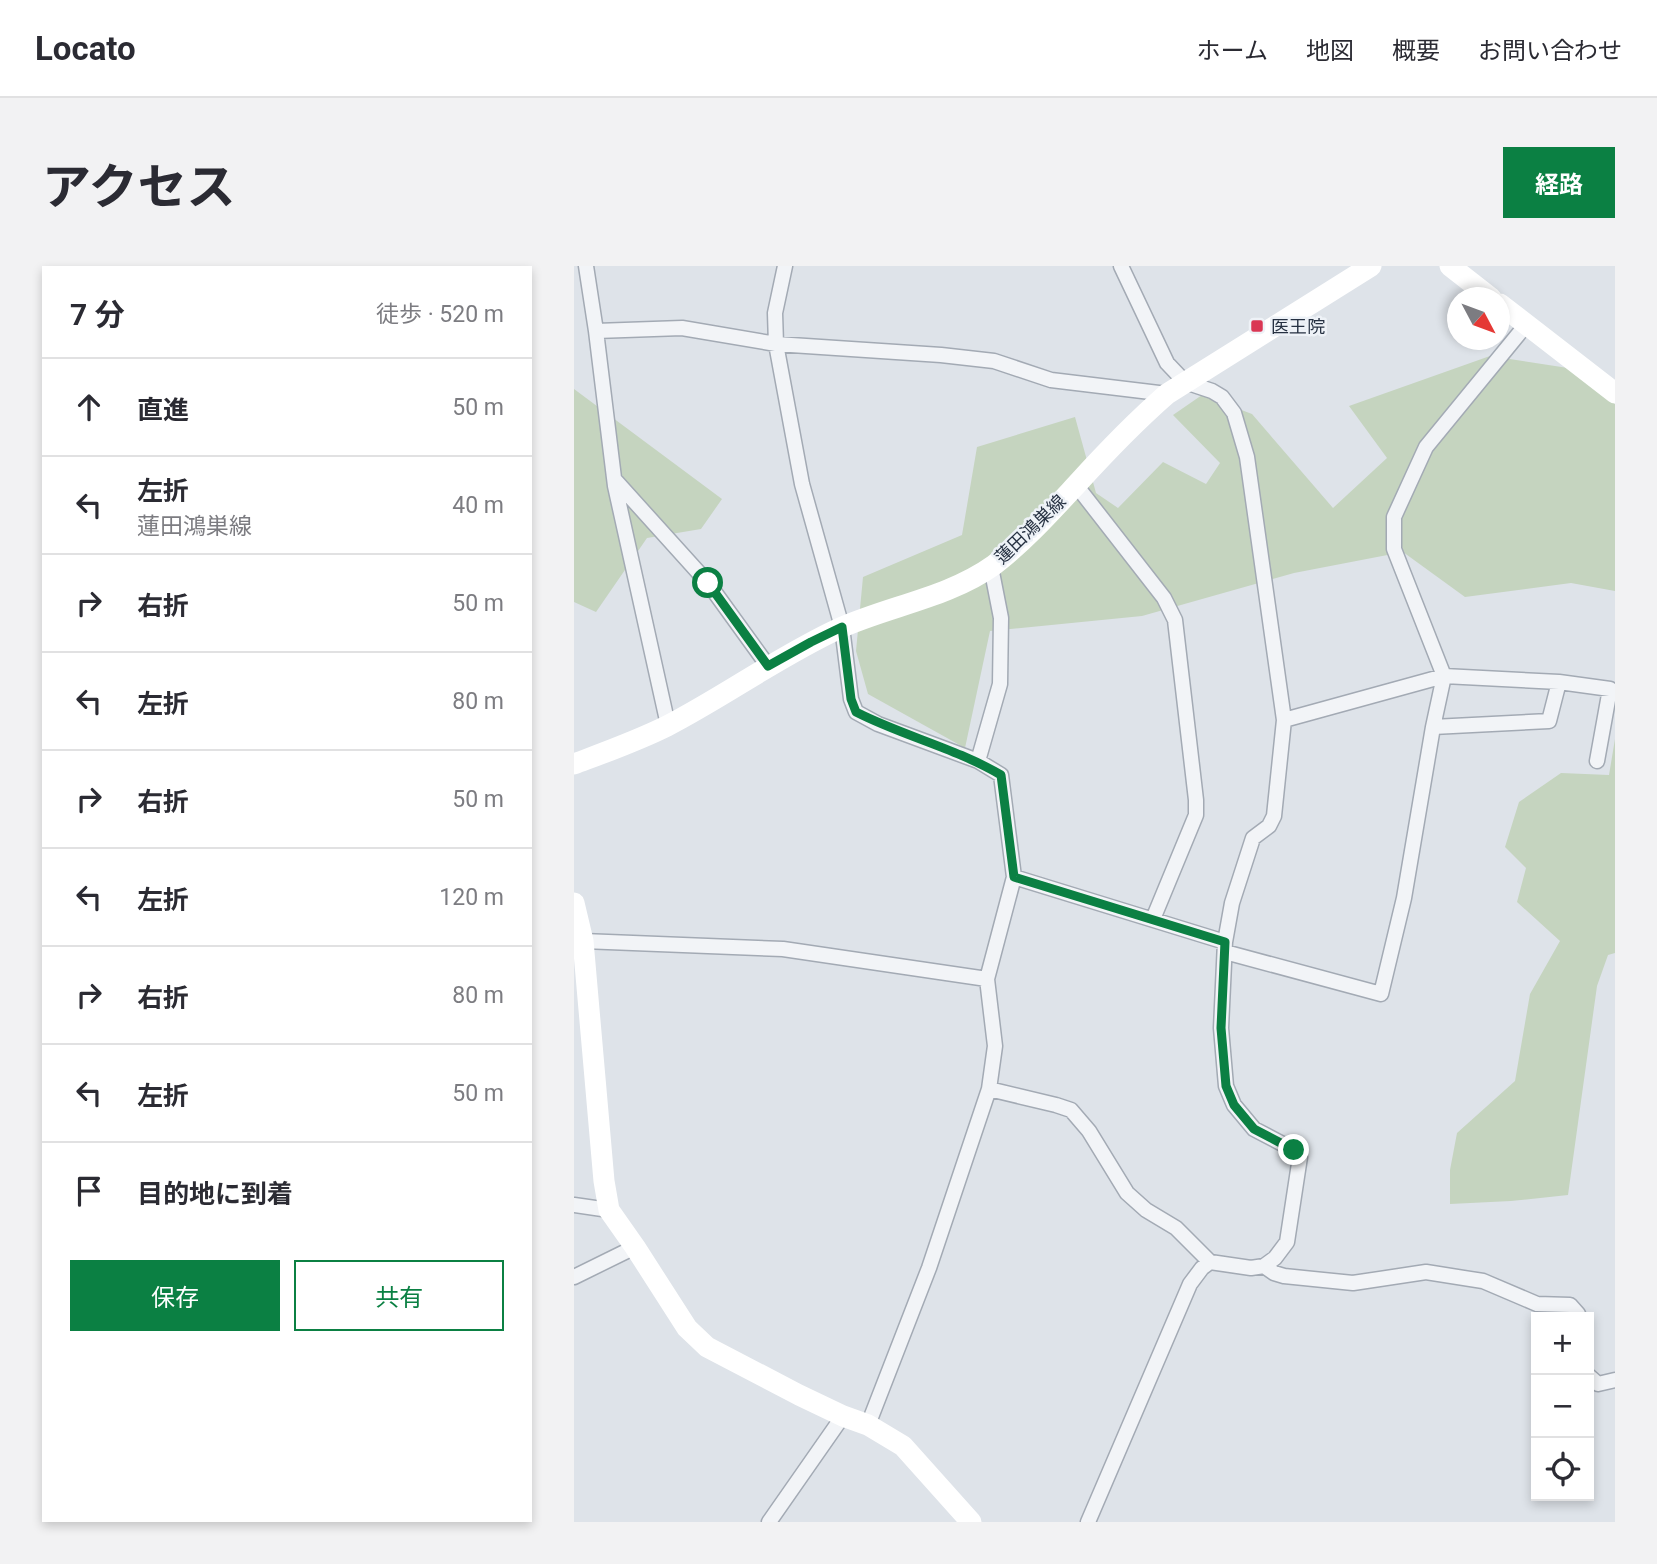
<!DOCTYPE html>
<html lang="ja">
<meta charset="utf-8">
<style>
:root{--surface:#fff;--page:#f2f2f3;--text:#2b2b33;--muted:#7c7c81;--line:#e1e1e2;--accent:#0b8043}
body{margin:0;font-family:Roboto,"Noto Sans JP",sans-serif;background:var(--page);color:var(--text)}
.controls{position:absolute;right:21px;bottom:21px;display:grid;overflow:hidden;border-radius:0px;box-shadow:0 4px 10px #0003}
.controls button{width:63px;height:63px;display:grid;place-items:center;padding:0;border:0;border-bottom:2px solid var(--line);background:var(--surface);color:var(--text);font:35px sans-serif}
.compass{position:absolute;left:873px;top:21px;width:63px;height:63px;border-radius:50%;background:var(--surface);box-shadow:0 4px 10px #0003;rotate:131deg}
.stop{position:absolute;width:21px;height:21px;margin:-16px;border:5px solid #0b8043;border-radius:50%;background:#fff}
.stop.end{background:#0b8043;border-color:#fff;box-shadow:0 2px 7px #0008}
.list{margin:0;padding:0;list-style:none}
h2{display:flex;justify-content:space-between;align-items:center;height:91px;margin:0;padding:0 28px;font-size:30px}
h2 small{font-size:23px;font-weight:400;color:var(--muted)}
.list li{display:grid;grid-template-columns:46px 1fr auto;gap:21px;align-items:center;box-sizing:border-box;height:98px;padding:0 28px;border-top:2px solid var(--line)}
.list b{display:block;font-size:26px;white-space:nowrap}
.list p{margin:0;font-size:23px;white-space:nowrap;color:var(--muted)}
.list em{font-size:23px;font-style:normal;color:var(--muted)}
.actions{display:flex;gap:14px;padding:21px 28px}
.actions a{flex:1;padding:16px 0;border:2px solid var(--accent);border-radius:0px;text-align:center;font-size:24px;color:var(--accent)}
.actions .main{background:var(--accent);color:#fff}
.icon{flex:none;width:38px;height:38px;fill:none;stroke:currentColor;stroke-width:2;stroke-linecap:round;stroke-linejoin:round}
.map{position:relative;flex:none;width:1041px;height:1256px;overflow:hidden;border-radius:0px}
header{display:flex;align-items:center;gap:42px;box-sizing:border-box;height:98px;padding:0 35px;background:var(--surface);border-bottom:2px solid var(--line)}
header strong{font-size:33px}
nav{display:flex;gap:38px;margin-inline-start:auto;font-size:24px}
.intro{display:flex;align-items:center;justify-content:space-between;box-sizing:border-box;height:168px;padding:0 42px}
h1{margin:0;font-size:49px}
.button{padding:18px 32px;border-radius:0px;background:var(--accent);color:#fff;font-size:24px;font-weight:700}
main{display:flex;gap:42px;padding:0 42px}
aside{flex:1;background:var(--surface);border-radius:0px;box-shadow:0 4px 10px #0003}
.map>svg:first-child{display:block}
.green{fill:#c5d4bf}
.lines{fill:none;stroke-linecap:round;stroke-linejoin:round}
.street-casing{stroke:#a3aab4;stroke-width:17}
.street{stroke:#f2f4f7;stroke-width:14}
.secondary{stroke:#fff;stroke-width:21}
.route{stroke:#0b8043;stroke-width:9}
.poi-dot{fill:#da3754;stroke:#eef2f7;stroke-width:2.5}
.labels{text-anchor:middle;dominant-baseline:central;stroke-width:5;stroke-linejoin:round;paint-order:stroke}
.poi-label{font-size:18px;fill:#263142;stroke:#eef2f7;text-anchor:start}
.street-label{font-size:18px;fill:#263142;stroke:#eef2f7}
</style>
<header>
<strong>Locato</strong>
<nav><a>ホーム</a><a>地図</a><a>概要</a><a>お問い合わせ</a></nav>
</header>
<div class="intro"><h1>アクセス</h1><a class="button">経路</a></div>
<main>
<aside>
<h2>7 分<small>徒歩 · 520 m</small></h2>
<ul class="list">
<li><svg class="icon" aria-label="ahead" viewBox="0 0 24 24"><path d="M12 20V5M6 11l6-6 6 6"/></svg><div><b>直進</b></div><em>50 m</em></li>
<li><svg class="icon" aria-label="left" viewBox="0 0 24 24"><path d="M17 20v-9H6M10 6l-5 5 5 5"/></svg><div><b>左折</b><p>蓮田鴻巣線</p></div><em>40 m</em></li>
<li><svg class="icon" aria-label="right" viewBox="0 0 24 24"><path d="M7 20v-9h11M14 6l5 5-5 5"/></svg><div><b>右折</b></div><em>50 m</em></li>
<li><svg class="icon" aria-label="left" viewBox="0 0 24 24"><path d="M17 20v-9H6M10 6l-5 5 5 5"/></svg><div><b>左折</b></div><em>80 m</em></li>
<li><svg class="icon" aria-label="right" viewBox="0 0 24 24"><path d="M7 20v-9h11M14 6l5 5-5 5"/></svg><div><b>右折</b></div><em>50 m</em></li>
<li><svg class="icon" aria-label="left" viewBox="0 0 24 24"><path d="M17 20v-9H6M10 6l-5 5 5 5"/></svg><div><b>左折</b></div><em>120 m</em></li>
<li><svg class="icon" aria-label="right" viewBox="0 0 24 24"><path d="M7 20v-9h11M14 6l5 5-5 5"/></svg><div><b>右折</b></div><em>80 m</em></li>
<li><svg class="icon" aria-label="left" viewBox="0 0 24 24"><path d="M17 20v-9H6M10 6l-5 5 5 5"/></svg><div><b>左折</b></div><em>50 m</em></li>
<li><svg class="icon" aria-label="arrive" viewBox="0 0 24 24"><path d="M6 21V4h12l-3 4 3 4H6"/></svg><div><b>目的地に到着</b></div></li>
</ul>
<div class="actions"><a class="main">保存</a><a>共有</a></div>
</aside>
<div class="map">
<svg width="1041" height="1256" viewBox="0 0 1041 1256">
<rect width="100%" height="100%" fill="#dee3e9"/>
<path class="green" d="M916 90 994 102 1041 138V325L997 317 891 331 829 286 720 307 568 350 416 365 391 482 294 428 282 385 289 311 388 269 403 181 501 151 522 227 544 242 589 196 632 218 646 197 599 149 628 129 678 148 759 242 813 192 775 140Z
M0 123 148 233 127 263 73 272 22 346 0 336Z
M1041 473V687L1034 689 1023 720 994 929 937 935 876 938V904L883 867 941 815 956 728 986 675 943 636 952 602 931 581 945 536 987 507 1035 509Z"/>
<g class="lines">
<g class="street-casing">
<path id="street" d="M12 0 22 65 108 62 202 78 367 89 420 95 477 114 593 128
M211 0 201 47 202 78 228 218 268 361 277 433 282 446 304 458 404 495 426 418 427 352 417 301
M22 65 41 220 94 459
M41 214 134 317 194 400
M502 219 590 332 601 354 622 534V549L579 653
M985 416 1036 423 1023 495
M859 461 870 410 820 283V251L852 181 952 59
M440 611 651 676
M9 675 209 683 413 713
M651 686 807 728 830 632 859 461 975 455 985 416 870 410 710 454
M415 823 482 839 497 844 515 865 553 927 572 944 602 962 636 996 677 1002 690 1000 701 992 713 976 726 891 720 884 680 863 660 839 652 820 647 762 651 676 658 637 679 572 695 560 700 550 710 454 673 191 660 147 648 131 638 125 611 116 593 97 547 0
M0 939 35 944
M690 1000 700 1007 710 1010 779 1017 852 1006 909 1015 963 1038 996 1039 1004 1048 1005 1051
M0 1011 61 981
M1015 1110 1024 1118 1041 1114
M294 1159 355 1002 415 823 421 780 413 713 440 611 427 509 404 495
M195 1256 269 1150
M514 1256 616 1018 628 1002 636 996"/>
</g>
<use href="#street" class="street"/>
<path class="secondary" d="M876 0 917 32
M926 38 1041 127
M0 498C32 486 63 475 93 460 151 430 204 391 264 363 314 340 374 332 420 299 451 275 477 246 503 218 532 186 561 156 593 128L797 0
M0 637 9 675 30 915 35 944 61 981 113 1062 133 1081 225 1129 269 1150 294 1159 329 1180 397 1256"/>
</g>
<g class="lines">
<path class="route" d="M134 317 194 400 237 376 268 361 277 433 282 446C329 470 381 482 427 509L440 611 651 676 647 762 652 820 660 839 680 863 720 884"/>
</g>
<rect class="poi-dot" x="676" y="53" width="14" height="14" rx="3.5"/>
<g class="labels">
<g class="poi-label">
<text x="697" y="60">医王院</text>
</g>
<g class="street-label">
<text transform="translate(456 263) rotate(-44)">蓮田鴻巣線</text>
</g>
</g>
</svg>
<div class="controls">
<button>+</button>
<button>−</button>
<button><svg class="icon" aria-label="locate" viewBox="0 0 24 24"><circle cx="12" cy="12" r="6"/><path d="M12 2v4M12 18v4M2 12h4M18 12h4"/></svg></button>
</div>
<svg class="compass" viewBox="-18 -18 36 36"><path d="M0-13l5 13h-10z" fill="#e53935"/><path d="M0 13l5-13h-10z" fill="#7c7c81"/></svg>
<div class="stop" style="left:134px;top:317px"></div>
<div class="stop end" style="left:720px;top:884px"></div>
</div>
</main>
